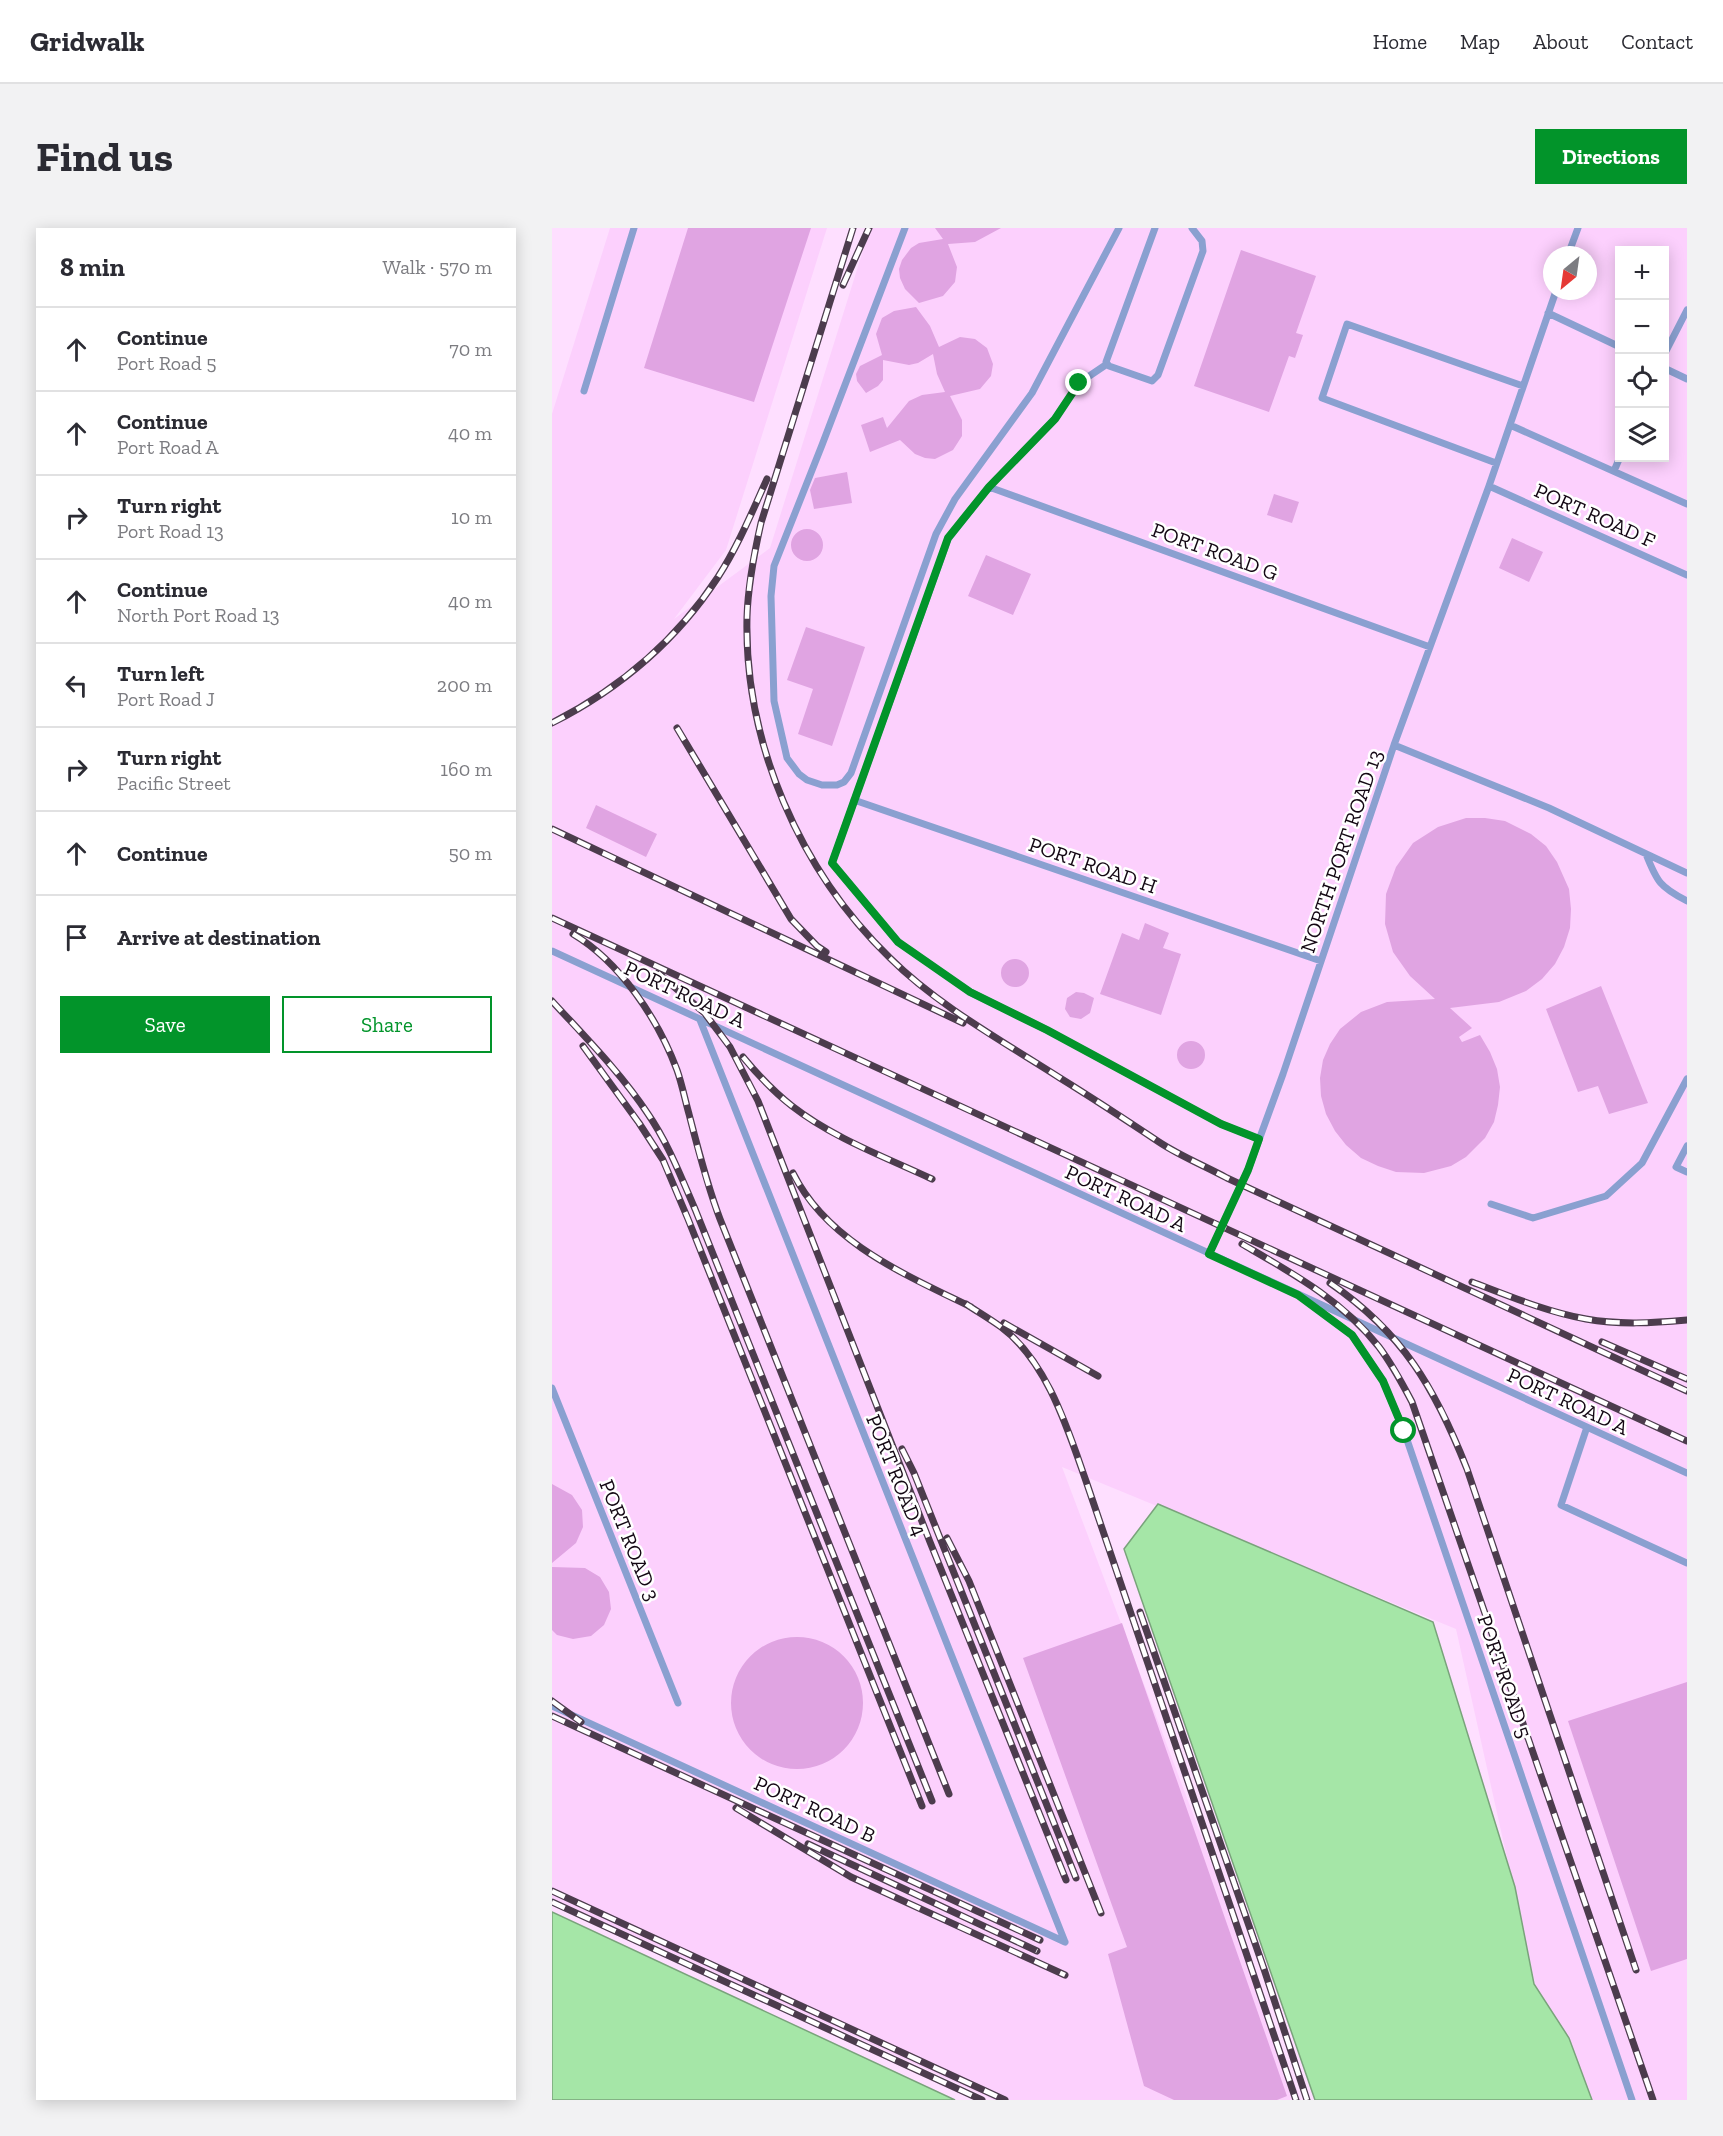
<!DOCTYPE html>
<meta charset="utf-8">
<style>
:root{--surface:#fff;--page:#f2f2f3;--text:#2b2b33;--muted:#7c7c81;--line:#e1e1e2;--accent:#02942a}
body{margin:0;font-family:"Zilla Slab",serif;background:var(--page);color:var(--text)}
.controls{position:absolute;right:18px;top:18px;display:grid;overflow:hidden;border-radius:0px;box-shadow:0 3px 15px #0003}
.controls button{width:54px;height:54px;display:grid;place-items:center;padding:0;border:0;border-bottom:2px solid var(--line);background:var(--surface);color:var(--text);font:30px sans-serif}
.compass{position:absolute;left:991px;top:18px;width:54px;height:54px;border-radius:50%;background:var(--surface);box-shadow:0 3px 15px #0003;rotate:209deg}
.stop{position:absolute;width:18px;height:18px;margin:-14px;border:4px solid #02942a;border-radius:50%;background:#fff}
.stop.end{background:#02942a;border-color:#fff;box-shadow:0 2px 6px #0008}
.list{margin:0;padding:0;list-style:none}
h2{display:flex;justify-content:space-between;align-items:center;height:78px;margin:0;padding:0 24px;font-size:26px}
h2 small{font-size:20px;font-weight:400;color:var(--muted)}
.list li{display:grid;grid-template-columns:39px 1fr auto;gap:18px;align-items:center;box-sizing:border-box;height:84px;padding:0 24px;border-top:2px solid var(--line)}
.list b{display:block;font-size:22px;white-space:nowrap}
.list p{margin:0;font-size:20px;white-space:nowrap;color:var(--muted)}
.list em{font-size:20px;font-style:normal;color:var(--muted)}
.actions{display:flex;gap:12px;padding:18px 24px}
.actions a{flex:1;padding:14px 0;border:2px solid var(--accent);border-radius:0px;text-align:center;font-size:21px;color:var(--accent)}
.actions .main{background:var(--accent);color:#fff}
.icon{flex:none;width:33px;height:33px;fill:none;stroke:currentColor;stroke-width:2;stroke-linecap:round;stroke-linejoin:round}
.map{position:relative;flex:none;width:1135px;height:1872px;overflow:hidden;border-radius:0px}
header{display:flex;align-items:center;gap:36px;box-sizing:border-box;height:84px;padding:0 30px;background:var(--surface);border-bottom:2px solid var(--line)}
header strong{font-size:28px}
nav{display:flex;gap:33px;margin-inline-start:auto;font-size:21px}
.intro{display:flex;align-items:center;justify-content:space-between;box-sizing:border-box;height:144px;padding:0 36px}
h1{margin:0;font-size:42px}
.button{padding:15px 27px;border-radius:0px;background:var(--accent);color:#fff;font-size:21px;font-weight:700}
main{display:flex;gap:36px;padding:0 36px}
aside{flex:1;background:var(--surface);border-radius:0px;box-shadow:0 3px 15px #0003}
.map>svg:first-child{display:block}
.built{fill:#fcd0fd;fill-rule:evenodd}
.water{fill:#a5e6a7;stroke:#79a37b;stroke-width:1.5}
.building{fill:#e0a4e2}
.lines{fill:none;stroke-linecap:round;stroke-linejoin:round}
.lane{stroke:#8aa0d0;stroke-width:7}
.rail-casing{stroke:#4c3c4d;stroke-width:7}
.rail{stroke:#fff;stroke-width:4.5;stroke-dasharray:14;stroke-linecap:butt}
.route{stroke:#02942a;stroke-width:8}
.labels{text-anchor:middle;dominant-baseline:central;stroke-width:5;stroke-linejoin:round;paint-order:stroke}
.street-label{font-size:21px;fill:#130713;stroke:#fff}
</style>
<header>
<strong>Gridwalk</strong>
<nav><a>Home</a><a>Map</a><a>About</a><a>Contact</a></nav>
</header>
<div class="intro"><h1>Find us</h1><a class="button">Directions</a></div>
<main>
<aside>
<h2>8 min<small>Walk · 570 m</small></h2>
<ul class="list">
<li><svg class="icon" aria-label="ahead" viewBox="0 0 24 24"><path d="M12 20V5M6 11l6-6 6 6"/></svg><div><b>Continue</b><p>Port Road 5</p></div><em>70 m</em></li>
<li><svg class="icon" aria-label="ahead" viewBox="0 0 24 24"><path d="M12 20V5M6 11l6-6 6 6"/></svg><div><b>Continue</b><p>Port Road A</p></div><em>40 m</em></li>
<li><svg class="icon" aria-label="right" viewBox="0 0 24 24"><path d="M7 20v-9h11M14 6l5 5-5 5"/></svg><div><b>Turn right</b><p>Port Road 13</p></div><em>10 m</em></li>
<li><svg class="icon" aria-label="ahead" viewBox="0 0 24 24"><path d="M12 20V5M6 11l6-6 6 6"/></svg><div><b>Continue</b><p>North Port Road 13</p></div><em>40 m</em></li>
<li><svg class="icon" aria-label="left" viewBox="0 0 24 24"><path d="M17 20v-9H6M10 6l-5 5 5 5"/></svg><div><b>Turn left</b><p>Port Road J</p></div><em>200 m</em></li>
<li><svg class="icon" aria-label="right" viewBox="0 0 24 24"><path d="M7 20v-9h11M14 6l5 5-5 5"/></svg><div><b>Turn right</b><p>Pacific Street</p></div><em>160 m</em></li>
<li><svg class="icon" aria-label="ahead" viewBox="0 0 24 24"><path d="M12 20V5M6 11l6-6 6 6"/></svg><div><b>Continue</b></div><em>50 m</em></li>
<li><svg class="icon" aria-label="arrive" viewBox="0 0 24 24"><path d="M6 21V4h12l-3 4 3 4H6"/></svg><div><b>Arrive at destination</b></div></li>
</ul>
<div class="actions"><a class="main">Save</a><a>Share</a></div>
</aside>
<div class="map">
<svg width="1135" height="1872" viewBox="0 0 1135 1872">
<rect width="100%" height="100%" fill="#fedfff"/>
<path class="built" d="M58 0H275L174 322 122 391 218 320 318 0H1135V1872H1009L904 1401 510 1239 749 1872H442L0 1670V186ZM1068 22H1112V230H1068ZM1000 27H1036V63H1000Z"/>
<path class="water" d="M606 1276 881 1394 963 1659 982 1756 1017 1810 1040 1872H763L572 1321Z
M0 1684 403 1872H0Z"/>
<path class="building" d="M136 0H259L202 174 92 140Z
M383 0H449L423 14 396 16 405 39 403 54 391 68 367 75 353 61 348 50 347 41 350 32 359 20 367 15 391 11Z
M689 22 764 48 744 105 751 107 743 130 737 128 717 184 642 158Z
M364 79 378 98 387 119 408 109 423 111 435 120 441 136 439 148 428 161 398 168 410 192V208L401 222 383 231 373 230 363 226 348 212 318 224 309 197 331 189 335 200 357 173 370 167 393 164 385 146 381 126 366 135 357 137 331 132V152L326 158 314 165 305 153 304 146 308 138 330 127 324 106 330 90 342 83Z
M295 244 300 275 262 281 258 262 263 250Z
M722 266 747 274 740 295 715 287Z
M239 317a16 16 0 1 1 32 0a16 16 0 1 1-32 0Z
M960 310 991 324 977 354 947 340Z
M434 327 479 346 461 387 416 368Z
M254 399 313 419 280 518 246 506 261 461 235 452Z
M44 577 105 606 94 629 34 600Z
M914 590H933L953 593 979 606 994 618 1005 634 1017 661 1019 681 1018 700 1012 719 1003 736 990 751 974 763 947 774 898 780 920 800 907 809 910 814 928 807 938 824 945 841 948 859 946 877 942 894 933 910 914 929 899 938 872 945 844 944 826 938 809 930 794 917 783 903 774 886 769 868 768 850 771 832 778 816 788 801 809 784 835 774 883 771 858 748 841 724 833 696 834 666 844 639 861 615 886 599Z
M593 695 617 705 611 720 629 726 609 787 548 766 570 705 587 712Z
M449 745a14 14 0 1 1 28 0a14 14 0 1 1-28 0Z
M1049 758 1096 875 1057 886 1046 858 1026 864 994 781Z
M524 764 532 765 542 770 538 785 529 791 518 789 513 781 515 770Z
M625 827a14 14 0 1 1 28 0a14 14 0 1 1-28 0Z
M0 1256 20 1267 30 1282 31 1299 24 1315 0 1335Z
M0 1339 33 1340 48 1349 57 1364 59 1381 52 1397 39 1408 21 1411 5 1407 0 1402Z
M570 1395 735 1868 725 1872H622L592 1858 556 1726 575 1719 471 1430Z
M179 1475a66 66 0 1 1 132 0a66 66 0 1 1-132 0Z
M1135 1454V1731L1099 1743 1016 1493Z"/>
<g class="lines">
<path class="lane" d="M353 0 270 217 222 338 219 368 222 473 235 530 247 546 255 552 270 557H285L292 554 299 545 384 306 403 271 480 165 567 0
M603 0 554 134 557 138 600 153 606 147 651 23 650 13 640 0
M1016 27 1026 0
M996 85 1068 119
M1112 127 1135 82
M555 136 527 155 503 191 437 259 396 311 280 635 346 714 418 764 495 802 669 896 707 911
M1112 140 1135 151
M32 163 82 0
M958 197 1135 276
M944 235 770 170 795 96 971 158
M1062 243 1068 229
M937 258 1135 347
M437 259 878 419
M842 517 997 580 1135 645
M302 572 769 733
M1094 626C1105 654 1108 659 1135 673
M0 723 1135 1245
M148 792 513 1714
M1135 918 1124 939 1135 944
M939 976 981 990 1054 968 1090 935 1135 851
M657 1026 696 942 731 846 842 517 937 258 1004 63
M757 1075 800 1107 831 1153 852 1203 1080 1872
M0 1160 126 1475
M1035 1199 1009 1277 1135 1335
M0 1478 513 1714"/>
<g class="rail-casing">
<path id="rail" d="M301 0 209 295C202 326 196 357 195 389 192 515 248 643 338 730 385 777 452 814 508 850 542 871 574 892 607 914 628 928 653 938 675 950L1135 1163
M291 57 317 0
M0 495C67 461 125 412 166 349 186 318 200 284 215 251
M125 500 239 691 265 718 274 724
M0 601 411 795
M0 690 1135 1213
M21 706C68 734 106 791 125 842 130 856 133 872 137 886 146 921 155 957 168 991L397 1566
M106 745 156 788
M0 773C33 809 69 845 96 886 116 915 129 949 143 981L380 1573
M151 783 178 819 206 873 378 1314 514 1652
M31 818 87 895 111 932 136 991 370 1578
M191 829C206 847 222 864 240 878 281 910 333 929 380 951
M241 945C275 1014 354 1047 419 1079
M690 1016C740 1045 790 1072 827 1119 840 1136 850 1155 860 1174L1101 1872
M920 1054C957 1068 995 1084 1034 1091 1067 1097 1101 1095 1135 1092
M778 1055C851 1105 883 1160 915 1241L1084 1742
M414 1076C426 1084 438 1091 449 1099 495 1133 516 1202 534 1253L744 1872
M452 1095 546 1148
M1050 1114 1135 1151
M350 1221 362 1245 524 1650
M395 1310 417 1353 549 1685
M588 1384 712 1741 755 1872
M0 1473 29 1494
M0 1488 488 1712
M184 1580 299 1649 513 1747
M256 1616 485 1723
M0 1663 453 1872
M0 1674 430 1872"/>
</g>
<use href="#rail" class="rail"/>
</g>
<g class="lines">
<path class="route" d="M527 155 503 191 437 259 396 310 280 635 346 714 418 764 495 802 669 896 707 911 696 942 657 1026 746 1067 800 1107 831 1153 852 1203"/>
</g>
<g class="labels">
<g class="street-label">
<text transform="translate(1043 287) rotate(24)">PORT ROAD F</text>
<text transform="translate(663 323) rotate(20)">PORT ROAD G</text>
<text transform="translate(789 623) rotate(-71)">NORTH PORT ROAD 13</text>
<text transform="translate(541 637) rotate(19)">PORT ROAD H</text>
<text transform="translate(133 766) rotate(25)">PORT ROAD A</text>
<text transform="translate(574 970) rotate(25)">PORT ROAD A</text>
<text transform="translate(1016 1173) rotate(25)">PORT ROAD A</text>
<text transform="translate(345 1247) rotate(68)">PORT ROAD 4</text>
<text transform="translate(78 1312) rotate(68)">PORT ROAD 3</text>
<text transform="translate(953 1448) rotate(71)">PORT ROAD 5</text>
<text transform="translate(263 1581) rotate(25)">PORT ROAD B</text>
</g>
</g>
</svg>
<div class="controls">
<button>+</button>
<button>−</button>
<button><svg class="icon" aria-label="locate" viewBox="0 0 24 24"><circle cx="12" cy="12" r="6"/><path d="M12 2v4M12 18v4M2 12h4M18 12h4"/></svg></button>
<button><svg class="icon" aria-label="layers" viewBox="0 0 24 24"><path d="M12 4l9 5-9 5-9-5zM3 14l9 5 9-5"/></svg></button>
</div>
<svg class="compass" viewBox="-18 -18 36 36"><path d="M0-13l5 13h-10z" fill="#e53935"/><path d="M0 13l5-13h-10z" fill="#7c7c81"/></svg>
<div class="stop" style="left:852px;top:1203px"></div>
<div class="stop end" style="left:527px;top:155px"></div>
</div>
</main>
